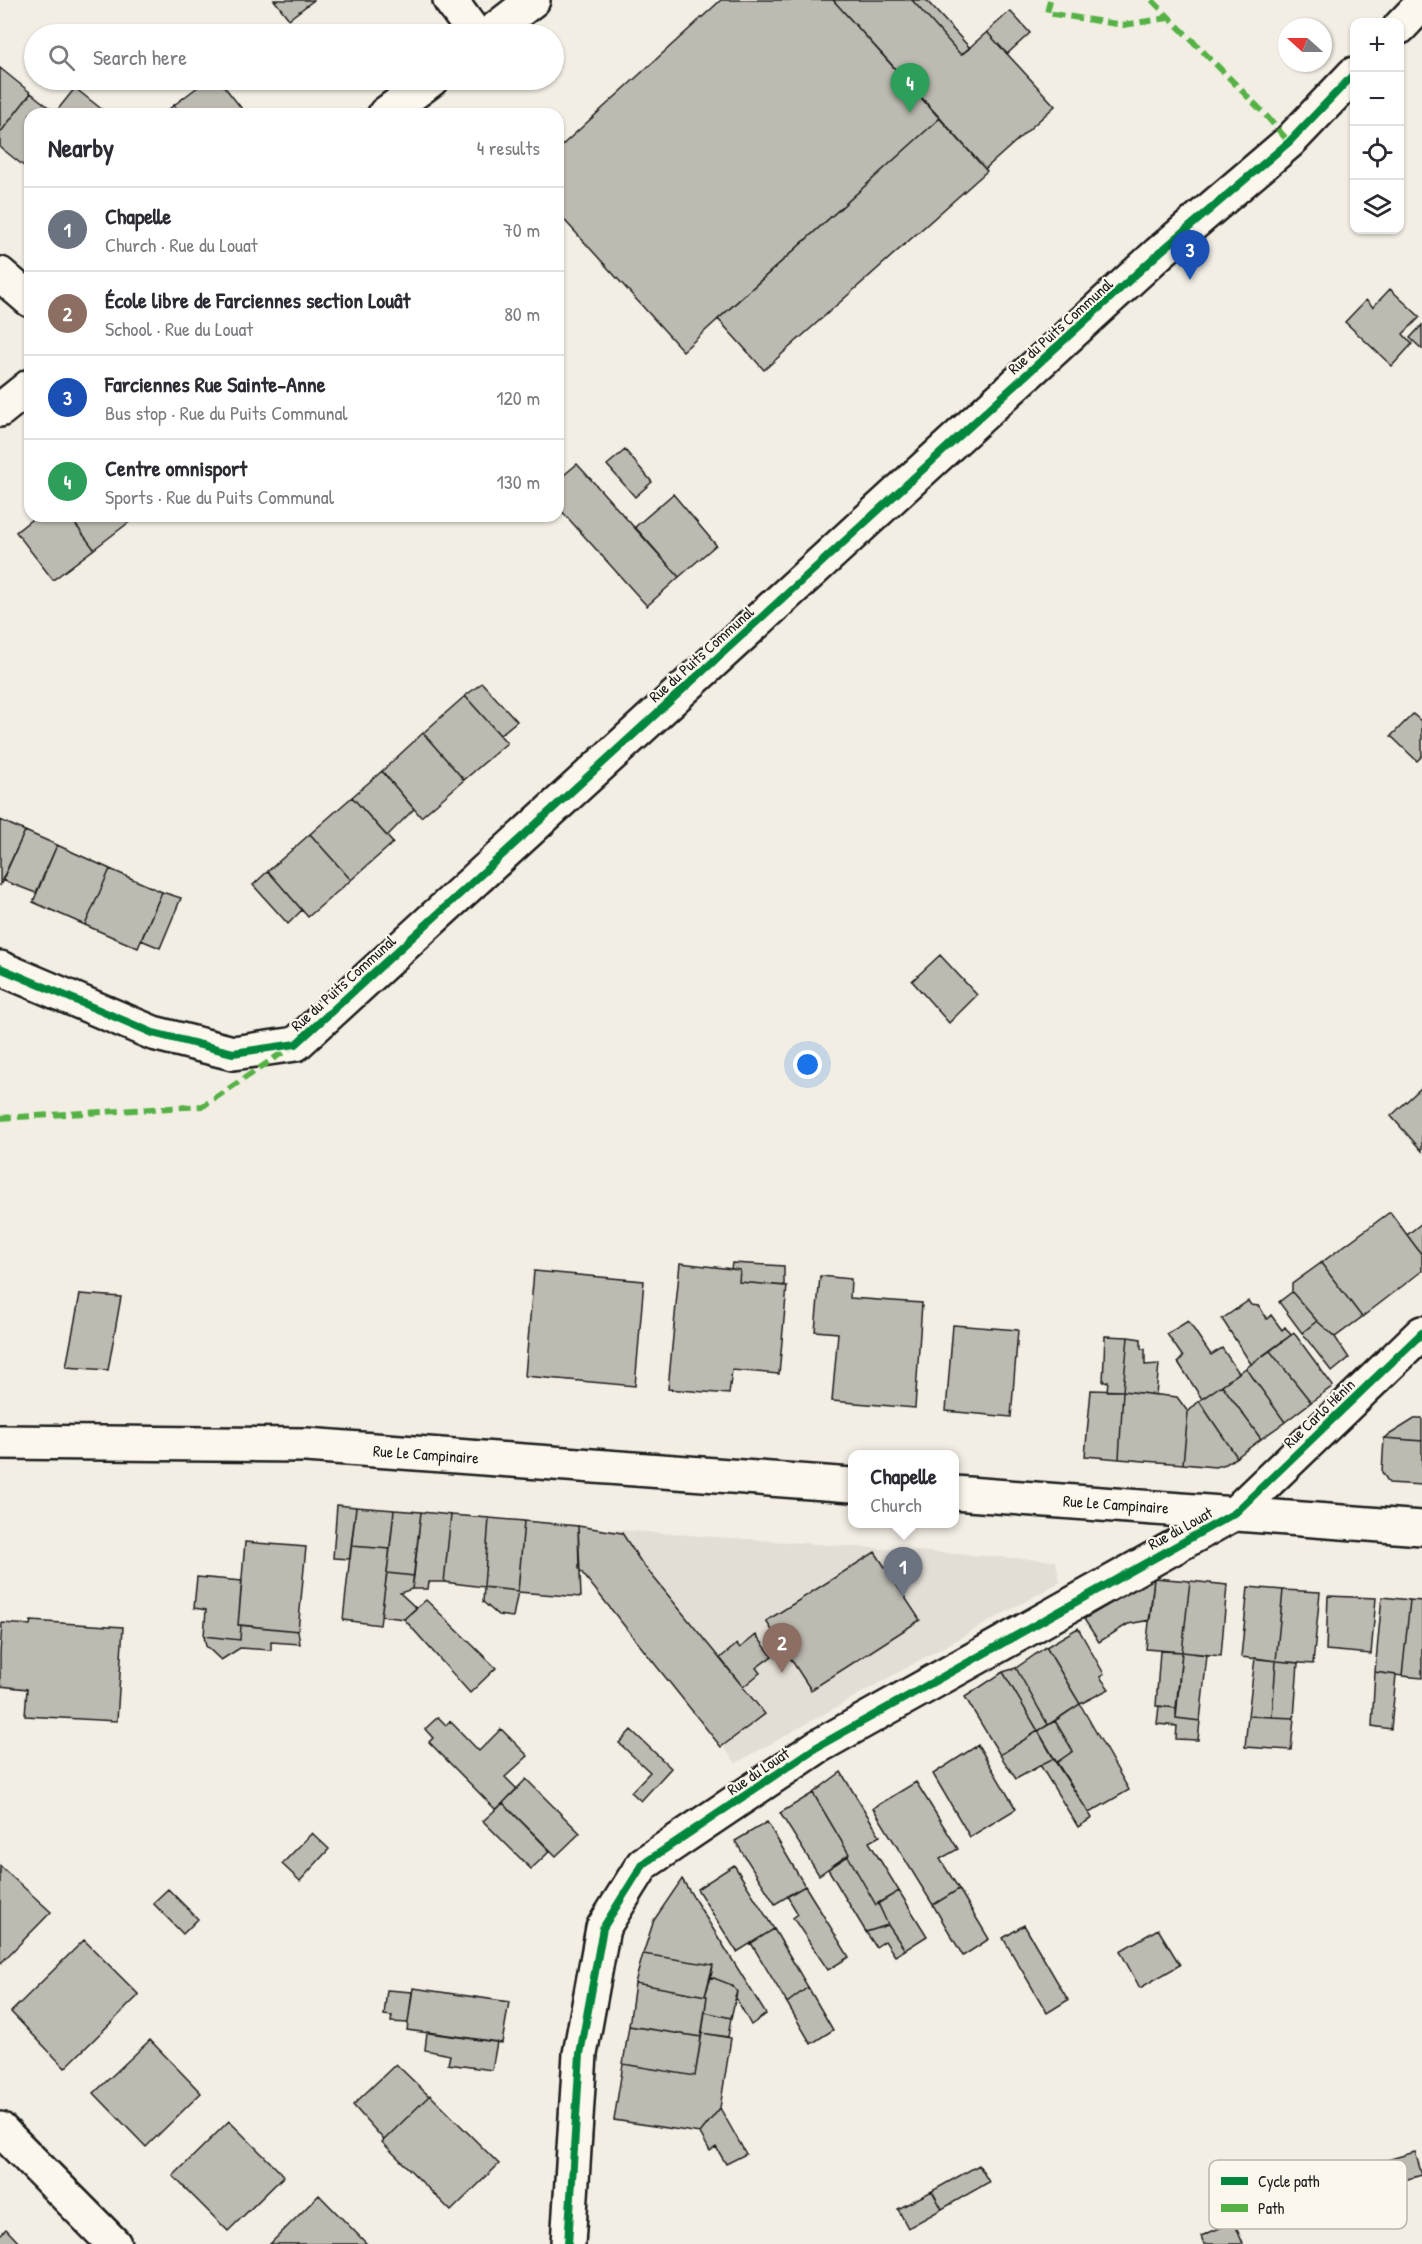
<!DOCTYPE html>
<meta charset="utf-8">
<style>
:root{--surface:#fff;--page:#f7f7f7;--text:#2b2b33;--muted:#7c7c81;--line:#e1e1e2;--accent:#c8321e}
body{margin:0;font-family:"Patrick Hand",sans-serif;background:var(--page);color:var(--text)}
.controls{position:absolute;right:18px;top:18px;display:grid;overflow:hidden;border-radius:12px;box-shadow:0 2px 4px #0004}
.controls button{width:54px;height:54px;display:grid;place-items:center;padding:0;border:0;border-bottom:2px solid var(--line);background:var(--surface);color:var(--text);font:30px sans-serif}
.compass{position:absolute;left:1278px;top:18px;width:54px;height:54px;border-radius:50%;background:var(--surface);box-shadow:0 2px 4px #0004;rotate:291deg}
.you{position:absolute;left:808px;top:1065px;width:21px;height:21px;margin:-15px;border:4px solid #fff;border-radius:50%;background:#1a73e8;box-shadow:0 0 0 9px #1a73e833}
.badge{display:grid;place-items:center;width:39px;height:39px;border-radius:50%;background:var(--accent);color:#fff;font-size:20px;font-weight:700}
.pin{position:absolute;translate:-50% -50px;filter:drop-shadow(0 2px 3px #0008)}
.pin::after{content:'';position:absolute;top:32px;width:21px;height:18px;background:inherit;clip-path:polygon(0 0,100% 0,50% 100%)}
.popup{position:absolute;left:848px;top:1450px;width:111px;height:78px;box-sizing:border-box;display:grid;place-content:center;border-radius:12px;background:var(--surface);filter:drop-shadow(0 2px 4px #0005);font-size:20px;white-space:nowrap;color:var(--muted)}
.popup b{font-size:22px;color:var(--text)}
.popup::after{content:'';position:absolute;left:50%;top:100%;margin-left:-12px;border:12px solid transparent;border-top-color:var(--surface)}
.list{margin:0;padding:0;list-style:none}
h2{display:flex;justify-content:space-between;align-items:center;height:78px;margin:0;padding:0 24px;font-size:26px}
h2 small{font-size:20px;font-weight:400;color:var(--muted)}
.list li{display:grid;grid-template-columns:39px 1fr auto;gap:18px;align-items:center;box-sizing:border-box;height:84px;padding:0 24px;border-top:2px solid var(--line)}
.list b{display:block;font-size:22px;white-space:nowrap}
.list p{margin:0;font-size:20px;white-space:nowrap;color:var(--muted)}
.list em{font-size:20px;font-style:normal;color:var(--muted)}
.icon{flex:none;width:33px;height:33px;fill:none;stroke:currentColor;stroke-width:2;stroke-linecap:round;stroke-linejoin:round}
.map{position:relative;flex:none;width:1422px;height:2244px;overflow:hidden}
.search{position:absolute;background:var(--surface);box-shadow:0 2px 4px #0004;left:24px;top:24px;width:540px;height:66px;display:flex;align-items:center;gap:15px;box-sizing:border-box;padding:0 21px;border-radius:33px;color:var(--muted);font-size:22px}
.panel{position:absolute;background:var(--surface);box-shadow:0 2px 4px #0004;left:24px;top:108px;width:540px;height:414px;border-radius:18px}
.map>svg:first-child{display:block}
.built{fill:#e2ded5}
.building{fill:#bdbab1;stroke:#1c1c1c;stroke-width:1.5}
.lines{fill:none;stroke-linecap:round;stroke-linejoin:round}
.minor-casing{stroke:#1c1c1c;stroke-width:38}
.secondary-casing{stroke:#1c1c1c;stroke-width:38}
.minor{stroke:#fbf7ec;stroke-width:33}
.secondary{stroke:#fbf7ec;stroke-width:33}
.quiet{stroke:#55b145;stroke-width:6;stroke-dasharray:12 6;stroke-linecap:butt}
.cycleway-casing{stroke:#fbf7ec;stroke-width:11}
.cycleway{stroke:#00873e;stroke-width:8}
.labels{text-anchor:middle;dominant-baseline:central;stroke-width:4.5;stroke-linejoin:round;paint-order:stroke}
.street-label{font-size:16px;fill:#1c1c1c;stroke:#fbf7ec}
.key{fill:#fbf7ec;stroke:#b8b5ae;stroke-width:1.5}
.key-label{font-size:16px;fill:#1c1c1c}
</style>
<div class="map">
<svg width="1422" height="2244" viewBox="0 0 1422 2244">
<rect width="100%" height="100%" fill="#f2eee4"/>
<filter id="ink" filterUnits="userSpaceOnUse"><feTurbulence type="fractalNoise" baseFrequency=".0167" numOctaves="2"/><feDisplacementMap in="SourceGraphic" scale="12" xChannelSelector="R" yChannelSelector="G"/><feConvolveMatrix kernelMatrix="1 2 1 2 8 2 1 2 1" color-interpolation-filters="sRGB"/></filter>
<g filter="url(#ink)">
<path class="built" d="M577 1527 1056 1561 1060 1582 736 1763 590 1575Z"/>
<path class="building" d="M274 0H314L289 19Z
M721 0H833L940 118 683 351 558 213V149Z
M833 0H912L961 55 987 32 1055 106 985 169Z
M912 0H926L970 48 961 55Z
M1010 11 1030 33 1007 54 987 32Z
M0 68 31 93 0 133Z
M207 80H219L246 114H182L174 105Z
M75 88 104 111 101 114 55 113Z
M31 93 57 114H30V171L0 147V133Z
M174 105 182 114H163Z
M940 118 987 171 764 370 718 319Z
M1390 289 1420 317 1403 334 1412 344 1392 366 1345 322 1366 300 1373 307Z
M1422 325V349L1410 338Z
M625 450 652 482 635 497 607 465Z
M577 464 679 577 647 606 558 507V480Z
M673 494 716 545 679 577 635 527Z
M36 516H69L94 549 53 580 16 532Z
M69 516H135L136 517 94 549Z
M482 683 517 721 500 735 465 696Z
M465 696 507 743 464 780 423 733Z
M1413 714 1422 722V756L1417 761 1391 736Z
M423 733 464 780 421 817 382 771Z
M382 771 414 809 387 836 352 797Z
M352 797 393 843 351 880 310 834Z
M0 820 25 831 0 886Z
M25 831 57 845 36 893 2 880Z
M310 834 351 880 308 917 268 871Z
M57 845 110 869 85 925 33 902Z
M110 869 162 892 138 948 85 925Z
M268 871 302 910 288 924 253 885Z
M162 892 181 898 160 948 141 940Z
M940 955 977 995 949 1023 912 981Z
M1422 1087V1151L1391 1116Z
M1390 1212 1422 1255V1271L1362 1317 1321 1263Z
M1422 1223V1255L1407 1235Z
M680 1263 740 1270 739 1282 787 1286 779 1374 732 1370 729 1394 668 1389Z
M732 1263 784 1266V1286L739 1282 740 1270 731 1269Z
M1321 1263 1362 1317 1335 1337 1317 1321 1292 1292V1284Z
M534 1271 644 1281 635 1386 525 1376Z
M820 1276 851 1279 850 1298 922 1303 915 1408 832 1401 838 1333 815 1331Z
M1292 1292 1317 1321 1302 1333 1279 1302Z
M80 1294 121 1297 108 1370 66 1367Z
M1248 1301 1251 1305 1259 1306 1267 1319 1271 1315 1282 1330 1285 1327 1291 1335 1251 1364 1222 1319Z
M1188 1321 1211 1355 1222 1348 1239 1373 1202 1399 1178 1362 1183 1357 1167 1334Z
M1317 1321 1335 1337 1349 1358 1332 1372 1302 1333Z
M953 1325 1018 1330 1011 1417 946 1411Z
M1294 1333 1333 1386 1311 1402 1270 1351Z
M1105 1336 1128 1337 1123 1391H1107L1108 1381 1103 1382Z
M1128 1337 1141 1339V1349H1145V1365L1159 1364 1156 1395 1123 1391Z
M1270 1351 1311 1402 1285 1422 1246 1368Z
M1246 1368 1285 1422 1261 1439 1222 1385Z
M1222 1385 1261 1439 1237 1457 1199 1401Z
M1091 1390 1123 1391 1119 1459 1085 1456Z
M1123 1391 1177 1397 1188 1412 1183 1464 1119 1459Z
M1199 1401 1237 1457 1226 1464 1215 1467 1183 1464 1188 1412Z
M1416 1418H1422V1441L1384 1438Z
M1384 1438 1422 1441V1485L1389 1483 1382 1472Z
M337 1505 356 1507 350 1559 333 1558Z
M356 1507 394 1510 390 1549 351 1546Z
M394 1510 421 1512 414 1576 387 1573Z
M421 1512 451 1515 444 1582H429L428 1589H412Z
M451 1515 489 1518 484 1587 444 1582Z
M489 1518 524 1521 518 1591 484 1587Z
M524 1521 578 1526 581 1597 518 1592Z
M578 1526 622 1533 641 1562 765 1714 721 1747 579 1569Z
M245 1542 306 1547 298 1631 238 1625Z
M351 1546 390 1549 380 1625 343 1620Z
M875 1552 920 1620 811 1690 766 1621Z
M387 1573 414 1576 412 1589 400 1593 416 1608 404 1619 381 1616Z
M197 1577 242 1581 238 1625H241L240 1640 204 1636 206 1610 194 1608Z
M1154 1578 1190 1581 1182 1652 1146 1649Z
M1154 1578 1150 1620 1128 1624 1099 1642 1084 1619Z
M1190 1581 1227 1585 1221 1656 1182 1652Z
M484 1587 518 1591 513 1617 498 1615 483 1602Z
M1248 1587 1283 1590 1276 1661 1241 1657Z
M1283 1590 1320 1592 1313 1664 1276 1661Z
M1328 1596 1376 1598 1371 1654 1326 1650Z
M1382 1597 1410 1600 1402 1676 1375 1672Z
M426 1600 496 1668 470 1693 404 1619Z
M1410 1600 1422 1601V1678L1402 1676Z
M31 1621 123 1627 117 1721 25 1716 27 1689 0 1686V1653L2 1623 30 1625Z
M241 1625 298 1631 300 1644 271 1642V1650L240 1648 221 1660 206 1646 204 1636 240 1640Z
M1078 1628 1104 1674 1100 1677 1109 1689 1080 1704 1046 1647Z
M756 1635 772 1656 756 1668 760 1673 743 1687 720 1658 737 1644 740 1648Z
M1046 1647 1080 1704 1048 1725 1016 1668Z
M1160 1651 1182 1652 1176 1708 1156 1706Z
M1182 1652 1207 1655 1200 1721 1176 1718Z
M1255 1658 1276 1661 1272 1717 1248 1716Z
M1276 1661 1298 1663 1294 1718 1272 1717Z
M1016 1668 1048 1725 1038 1731 1003 1672Z
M1003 1672 1038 1731 1000 1755 965 1697Z
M1375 1672 1396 1675 1391 1729 1372 1726Z
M1080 1704 1129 1790 1089 1813 1056 1763 1073 1751 1055 1721Z
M1159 1706 1176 1708V1718L1200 1721 1198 1740 1176 1739 1177 1726 1157 1724Z
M1248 1716 1294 1718 1291 1750 1245 1747Z
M438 1717 446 1725 450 1721 479 1751 501 1729 528 1756 505 1777 517 1789 496 1810 429 1742 433 1738 425 1729Z
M1055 1721 1073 1751 1056 1763 1038 1731Z
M631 1730 671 1768 641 1801 631 1792 650 1772 619 1743Z
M1038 1731 1054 1758 1016 1779 1000 1755Z
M978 1745 1016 1809 970 1837 933 1774Z
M1054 1758 1092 1818 1078 1827 1040 1765Z
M841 1772 880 1836 869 1842 899 1891 876 1905 848 1856 849 1854 813 1793Z
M526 1779 580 1833 556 1856 503 1803Z
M916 1782 958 1849 940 1859 959 1889 933 1905 873 1808Z
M813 1793 849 1854 819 1875 780 1813Z
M503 1803 550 1851 531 1869 483 1821Z
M767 1822 805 1886 775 1904 735 1841Z
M312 1833 329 1849 300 1881 282 1864Z
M848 1856 876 1905 878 1903 888 1925 866 1932 828 1869Z
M734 1865 774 1929 737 1952 697 1889Z
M0 1866 51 1912 0 1964Z
M682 1879 766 2014 751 2025 735 1996 737 1992 732 1985 711 1977 713 1965 643 1954 654 1920Z
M805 1886 849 1957 828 1970 793 1918 798 1914 787 1896Z
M168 1889 198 1919 183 1934 153 1903Z
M959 1889 989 1939 963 1956 933 1905Z
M899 1891 927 1936 905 1950 888 1925 878 1903Z
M888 1925 905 1950 895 1956 885 1941 876 1947 866 1932Z
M1024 1925 1068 2000 1047 2013 1003 1938Z
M774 1929 808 1987 787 2003 751 1943Z
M1158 1929 1180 1965 1140 1988 1120 1951Z
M84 1940 139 1995 65 2068 11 2012Z
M643 1954 713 1965 705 1996 635 1983Z
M711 1977 732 1985 737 1992 731 2018 705 2012 707 1996H705Z
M635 1983 707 1996 701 2037 629 2026Z
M808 1987 833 2030 811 2044 787 2003Z
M413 1988 509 2002 502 2043 407 2030Z
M387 1990 412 1992 408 2023 391 2022 392 2016 384 2015Z
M705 2012 731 2018 728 2037 702 2033Z
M629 2026 701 2037 695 2076 623 2064Z
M427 2032 497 2042 492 2070 448 2064 450 2055 425 2050Z
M702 2033 731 2038 720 2108 700 2133 614 2120 623 2064 695 2076Z
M150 2040 201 2093 146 2147 94 2093Z
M396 2064 429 2096 384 2140 353 2105Z
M430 2095 499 2164 451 2211 382 2142Z
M720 2108 746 2154 726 2164 716 2147 710 2151 700 2133Z
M229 2121 284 2176 228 2231 173 2176Z
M1415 2152 1422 2175 1390 2184 1384 2161Z
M979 2165 989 2182 942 2209 932 2191Z
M932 2191 942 2209 908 2228 898 2209Z
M319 2195 367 2244H270Z
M1234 2222 1243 2244H1204L1201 2236Z
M6 2229 20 2244H0V2235Z"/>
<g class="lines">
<g class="minor-casing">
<path id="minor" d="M450 0 475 34
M1400 27 1422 4
M489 34 533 0
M385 114 431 80
M0 274 30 300
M0 410 30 386
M0 968 153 1033 233 1053 296 1044 1159 253 1289 142 1354 74
M0 2129 114 2244
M568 2244 580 2054 603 1928 643 1864 817 1747 1235 1513 1422 1333"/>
</g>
<g class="secondary-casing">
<path id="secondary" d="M0 1442 306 1445 852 1485
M954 1493 1422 1528"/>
</g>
<use href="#minor" class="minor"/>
<use href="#secondary" class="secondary"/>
<path class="quiet" d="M1050 0 1047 13 1123 25 1168 18
M1152 0 1262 111 1289 142
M0 1118 203 1106 291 1047"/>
<g class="cycleway-casing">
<path id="cycleway" d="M0 968 153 1033 233 1053 296 1044 1159 253 1289 142 1354 74
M568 2244 580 2054 603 1928 643 1864 817 1747 1235 1513 1422 1333"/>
</g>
<use href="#cycleway" class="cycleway"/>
</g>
</g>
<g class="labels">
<g class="street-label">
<text transform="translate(1060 326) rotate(-42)">Rue du Puits Communal</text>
<text transform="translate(701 654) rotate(-42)">Rue du Puits Communal</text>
<text transform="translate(343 983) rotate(-42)">Rue du Puits Communal</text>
<text transform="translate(1319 1413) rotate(-44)">Rue Carlo Hénin</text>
<text transform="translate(426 1454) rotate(4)">Rue Le Campinaire</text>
<text transform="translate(1116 1504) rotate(4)">Rue Le Campinaire</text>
<text transform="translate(1180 1528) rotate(-29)">Rue du Louat</text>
<text transform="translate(758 1771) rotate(-34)">Rue du Louat</text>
</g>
</g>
<rect x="1209" y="2160" width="198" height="69" rx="9" class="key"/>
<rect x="1221" y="2177" width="27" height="8" fill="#00873e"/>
<rect x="1221" y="2204" width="27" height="8" fill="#55b145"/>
<g class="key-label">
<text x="1258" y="2187">Cycle path</text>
<text x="1258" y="2214">Path</text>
</g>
</svg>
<div class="controls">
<button>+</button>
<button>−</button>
<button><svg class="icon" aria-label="locate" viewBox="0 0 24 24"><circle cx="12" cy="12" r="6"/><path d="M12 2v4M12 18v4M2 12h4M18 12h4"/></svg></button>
<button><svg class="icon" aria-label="layers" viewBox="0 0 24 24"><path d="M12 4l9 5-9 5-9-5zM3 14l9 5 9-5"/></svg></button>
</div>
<svg class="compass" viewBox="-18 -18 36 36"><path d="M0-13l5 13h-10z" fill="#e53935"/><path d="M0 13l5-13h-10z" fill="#7c7c81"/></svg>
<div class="you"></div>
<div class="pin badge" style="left:903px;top:1597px;background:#6b7280">1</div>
<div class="popup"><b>Chapelle</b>Church</div>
<div class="pin badge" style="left:782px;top:1673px;background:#8d6e63">2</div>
<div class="pin badge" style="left:1190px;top:280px;background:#1a4fb4">3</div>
<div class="pin badge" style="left:910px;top:113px;background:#2e9e5b">4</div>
<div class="search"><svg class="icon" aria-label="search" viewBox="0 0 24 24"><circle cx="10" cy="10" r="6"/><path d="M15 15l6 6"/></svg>Search here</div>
<section class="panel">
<h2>Nearby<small>4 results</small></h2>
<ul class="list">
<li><span class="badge" style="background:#6b7280">1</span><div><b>Chapelle</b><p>Church · Rue du Louat</p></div><em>70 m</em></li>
<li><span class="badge" style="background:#8d6e63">2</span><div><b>École libre de Farciennes section Louât</b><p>School · Rue du Louat</p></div><em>80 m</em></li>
<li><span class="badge" style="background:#1a4fb4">3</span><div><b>Farciennes Rue Sainte-Anne</b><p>Bus stop · Rue du Puits Communal</p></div><em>120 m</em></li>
<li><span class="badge" style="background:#2e9e5b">4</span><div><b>Centre omnisport</b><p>Sports · Rue du Puits Communal</p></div><em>130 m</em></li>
</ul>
</section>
</div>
